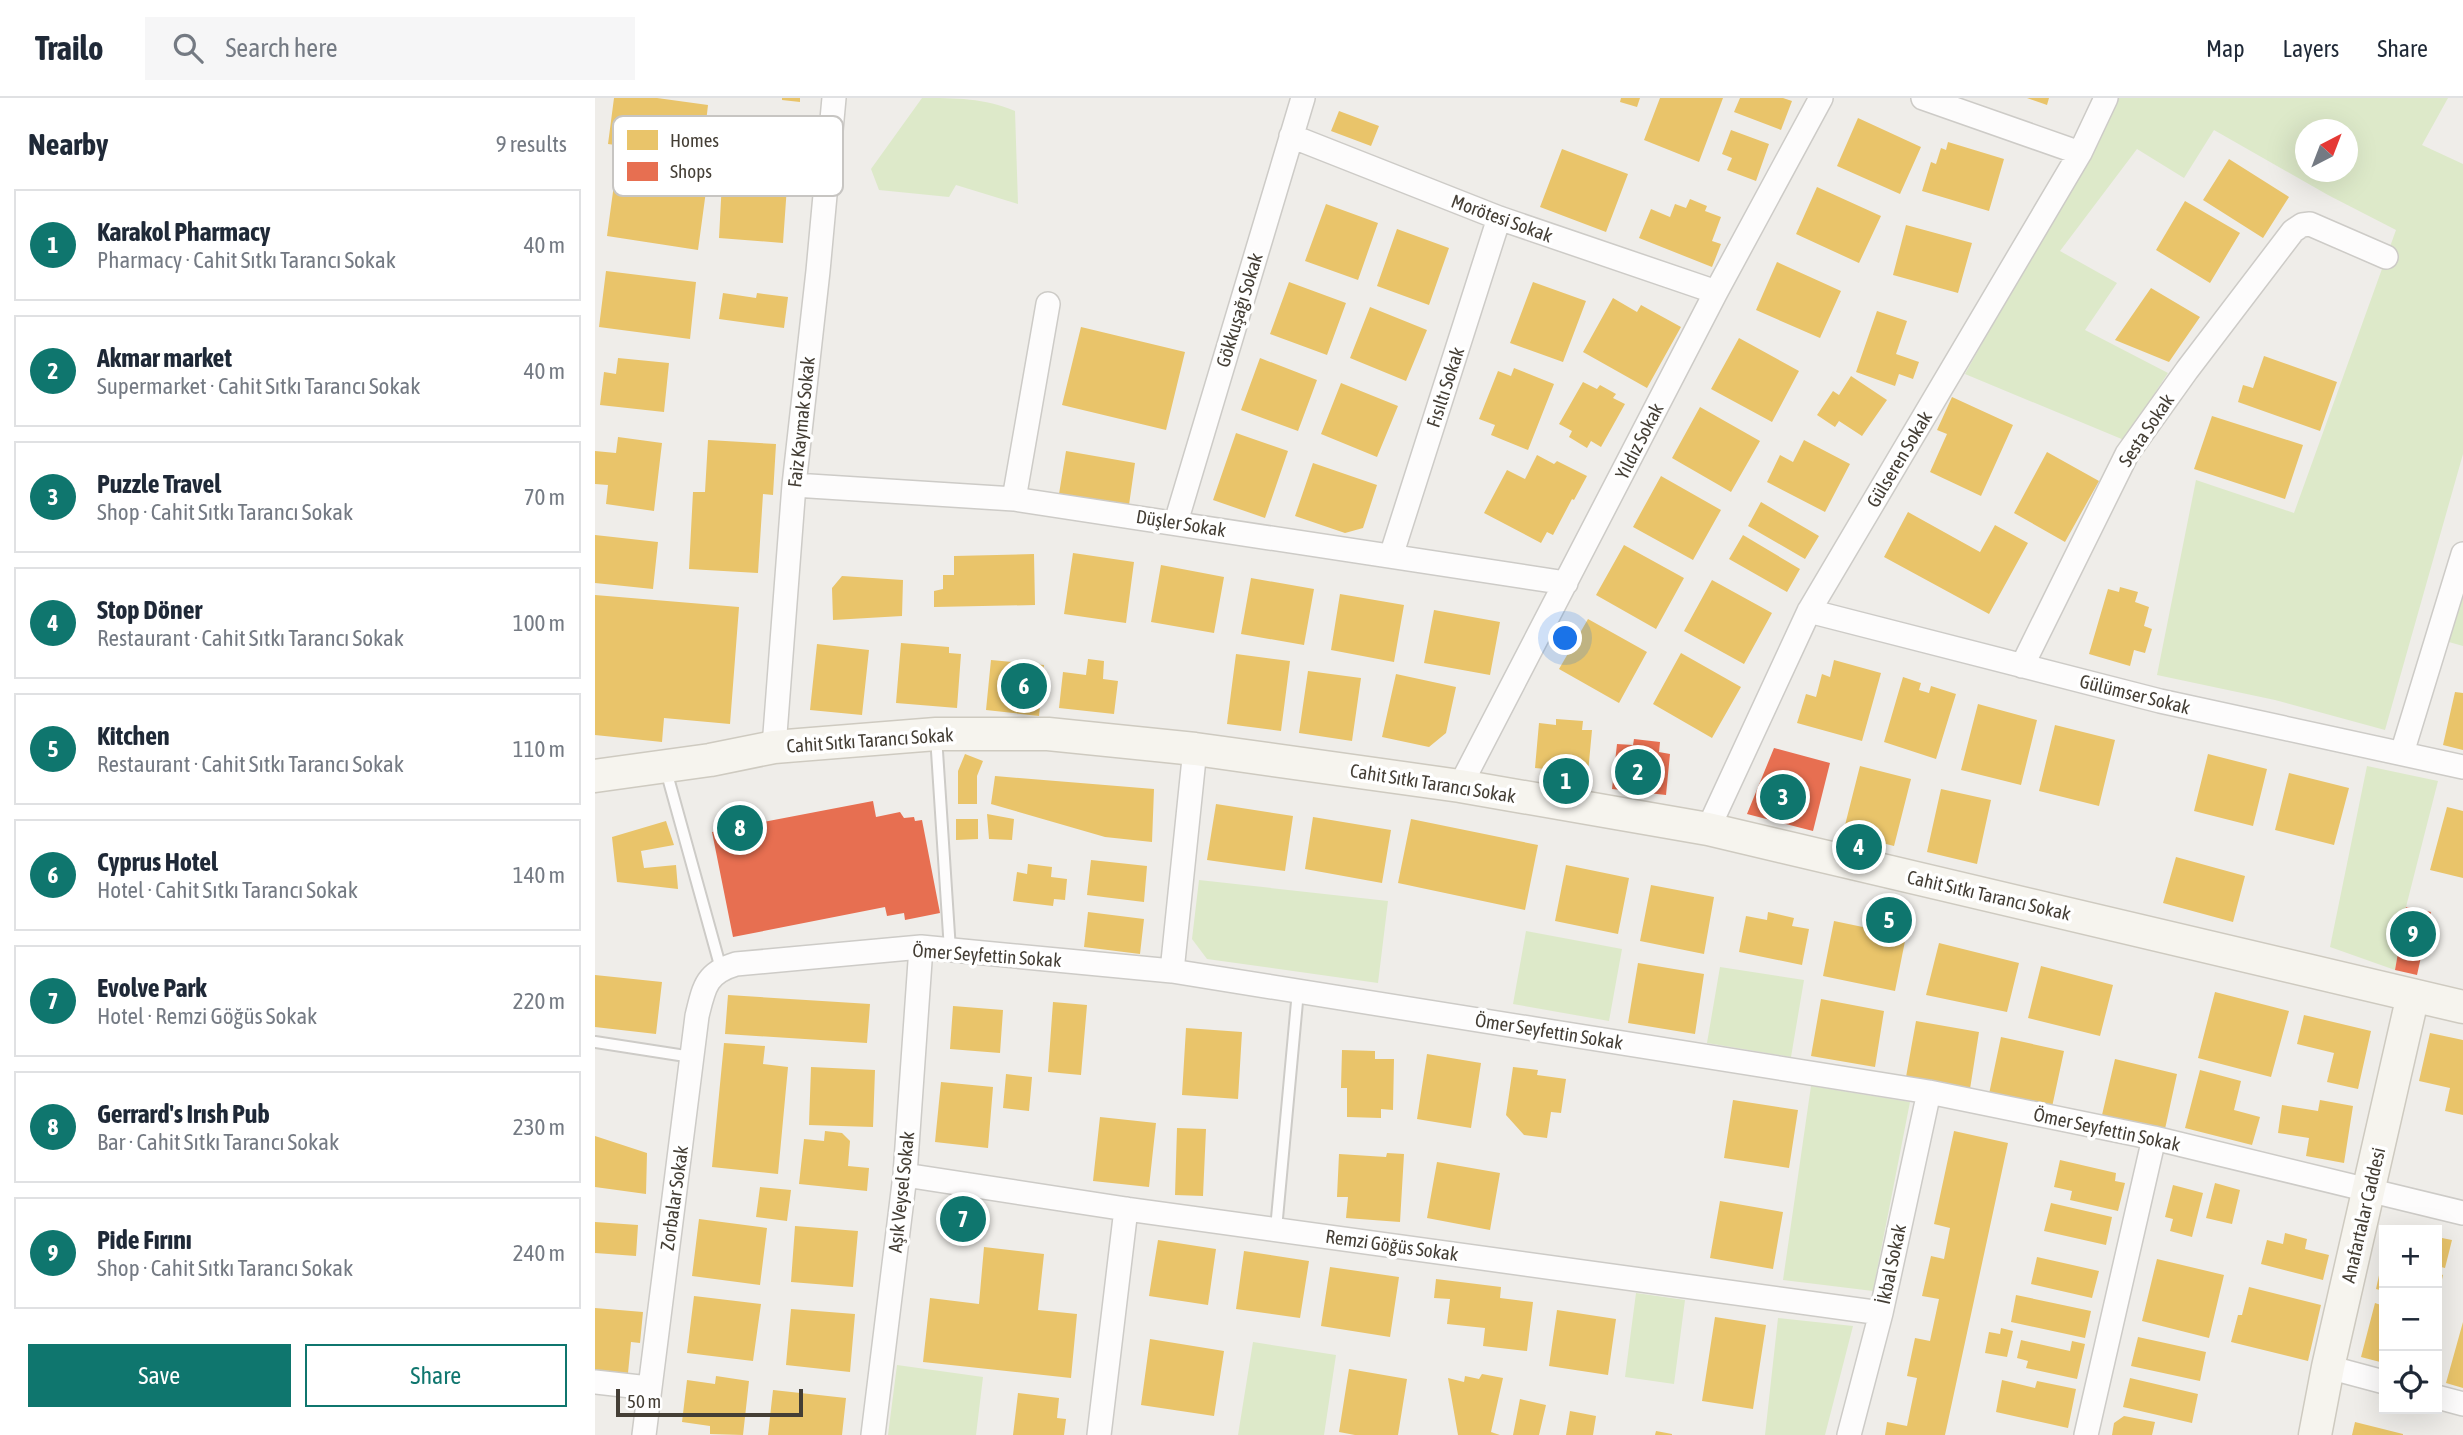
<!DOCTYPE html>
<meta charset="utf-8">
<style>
:root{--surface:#fff;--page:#f6f6f7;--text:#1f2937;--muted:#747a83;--line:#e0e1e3;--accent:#0f766e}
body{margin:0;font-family:"Asap Condensed",sans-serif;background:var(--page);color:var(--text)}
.controls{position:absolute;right:21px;bottom:21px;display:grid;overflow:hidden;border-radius:0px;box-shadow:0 7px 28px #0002}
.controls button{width:63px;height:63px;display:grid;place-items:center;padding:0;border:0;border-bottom:2px solid var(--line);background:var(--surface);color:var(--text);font:35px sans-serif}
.compass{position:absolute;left:1700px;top:21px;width:63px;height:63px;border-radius:50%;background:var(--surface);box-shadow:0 7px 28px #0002;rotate:42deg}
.scale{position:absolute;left:21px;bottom:18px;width:187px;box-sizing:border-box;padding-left:7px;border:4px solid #443e35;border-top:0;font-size:19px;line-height:24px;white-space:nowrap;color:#443e35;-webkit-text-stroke:5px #fff;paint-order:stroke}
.you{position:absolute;left:971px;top:541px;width:24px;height:24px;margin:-18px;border:5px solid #fff;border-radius:50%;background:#1a73e8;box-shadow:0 0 0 10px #1a73e833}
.badge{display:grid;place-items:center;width:46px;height:46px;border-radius:50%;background:var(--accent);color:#fff;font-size:23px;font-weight:700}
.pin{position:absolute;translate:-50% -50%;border:4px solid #fff;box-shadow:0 2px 7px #0006}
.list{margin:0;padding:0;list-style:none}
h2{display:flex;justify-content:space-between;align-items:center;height:91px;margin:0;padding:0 28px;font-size:30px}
h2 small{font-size:23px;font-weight:400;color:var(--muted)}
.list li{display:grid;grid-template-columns:46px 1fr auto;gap:21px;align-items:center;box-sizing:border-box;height:112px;margin:0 14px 14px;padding:0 14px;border:2px solid var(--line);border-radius:0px}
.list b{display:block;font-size:26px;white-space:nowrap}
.list p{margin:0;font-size:23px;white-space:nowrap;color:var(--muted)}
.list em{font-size:23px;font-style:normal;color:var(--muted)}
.actions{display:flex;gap:14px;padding:21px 28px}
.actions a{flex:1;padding:16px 0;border:2px solid var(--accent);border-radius:0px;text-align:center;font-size:24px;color:var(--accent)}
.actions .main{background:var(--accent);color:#fff}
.icon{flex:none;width:38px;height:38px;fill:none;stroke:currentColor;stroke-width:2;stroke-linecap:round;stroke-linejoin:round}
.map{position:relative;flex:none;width:1868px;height:1337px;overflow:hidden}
header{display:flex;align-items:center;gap:42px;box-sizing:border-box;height:98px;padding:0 35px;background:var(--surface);border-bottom:2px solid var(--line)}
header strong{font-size:33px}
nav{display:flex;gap:38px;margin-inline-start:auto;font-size:24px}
.search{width:490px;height:63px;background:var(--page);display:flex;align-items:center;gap:18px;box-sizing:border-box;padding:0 24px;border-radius:0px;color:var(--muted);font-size:26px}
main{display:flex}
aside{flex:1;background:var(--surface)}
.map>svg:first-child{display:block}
.green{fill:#dde9c9;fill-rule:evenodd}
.homes{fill:#e9c46a}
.shops{fill:#e76f51}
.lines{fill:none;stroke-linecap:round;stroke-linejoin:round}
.lane-casing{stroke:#cdcbc7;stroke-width:14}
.street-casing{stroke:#cdcbc7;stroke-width:26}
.secondary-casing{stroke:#cecac0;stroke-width:35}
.lane{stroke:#fdfcfc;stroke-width:10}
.street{stroke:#fdfcfc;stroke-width:23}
.secondary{stroke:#f6f4ee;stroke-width:32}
.labels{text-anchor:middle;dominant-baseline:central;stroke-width:7;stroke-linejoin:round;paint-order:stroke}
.street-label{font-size:19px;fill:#443e35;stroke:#fff}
.key{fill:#fff;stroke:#c7c5c2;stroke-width:2}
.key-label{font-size:19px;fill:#443e35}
</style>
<header>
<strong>Trailo</strong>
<div class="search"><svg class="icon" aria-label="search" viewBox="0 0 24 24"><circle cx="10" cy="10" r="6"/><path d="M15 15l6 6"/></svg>Search here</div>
<nav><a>Map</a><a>Layers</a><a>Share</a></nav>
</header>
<main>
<aside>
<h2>Nearby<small>9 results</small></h2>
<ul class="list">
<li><span class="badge">1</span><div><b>Karakol Pharmacy</b><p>Pharmacy · Cahit Sıtkı Tarancı Sokak</p></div><em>40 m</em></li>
<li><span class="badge">2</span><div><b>Akmar market</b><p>Supermarket · Cahit Sıtkı Tarancı Sokak</p></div><em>40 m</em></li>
<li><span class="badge">3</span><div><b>Puzzle Travel</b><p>Shop · Cahit Sıtkı Tarancı Sokak</p></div><em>70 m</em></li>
<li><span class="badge">4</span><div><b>Stop Döner</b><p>Restaurant · Cahit Sıtkı Tarancı Sokak</p></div><em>100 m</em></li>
<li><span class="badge">5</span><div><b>Kitchen</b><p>Restaurant · Cahit Sıtkı Tarancı Sokak</p></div><em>110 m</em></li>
<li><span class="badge">6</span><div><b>Cyprus Hotel</b><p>Hotel · Cahit Sıtkı Tarancı Sokak</p></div><em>140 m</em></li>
<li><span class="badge">7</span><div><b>Evolve Park</b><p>Hotel · Remzi Göğüs Sokak</p></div><em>220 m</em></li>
<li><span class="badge">8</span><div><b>Gerrard's Irısh Pub</b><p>Bar · Cahit Sıtkı Tarancı Sokak</p></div><em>230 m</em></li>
<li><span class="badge">9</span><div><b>Pide Fırını</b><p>Shop · Cahit Sıtkı Tarancı Sokak</p></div><em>240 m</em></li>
</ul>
<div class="actions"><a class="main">Save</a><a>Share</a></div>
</aside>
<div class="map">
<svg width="1868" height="1337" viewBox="0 0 1868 1337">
<rect width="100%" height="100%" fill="#efede9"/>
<path class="green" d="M327 0C360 0 390 0 420 13L423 106 361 87 354 99 284 92 276 71Z
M1523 0H1853L1827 47 1868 66V356L1790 632 1680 602 1562 577 1601 382 1699 415 1801 132 1733 97 1619 32 1589 80 1542 51 1465 153 1522 185 1490 232 1573 275 1529 342 1370 276ZM1710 32H1752V74H1710Z
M1868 496V548L1854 544Z
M1772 668 1843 683 1811 809 1800 872 1735 849Z
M604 782 793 803 783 885 612 861 597 841Z
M931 833 1027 851 1014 923 918 906Z
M1125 869 1209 882 1196 959 1112 945Z
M1216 988 1315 1004 1278 1193 1188 1182Z
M1041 1195 1090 1202 1079 1286 1030 1279Z
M1183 1220 1258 1228 1230 1337H1170Z
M658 1244 741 1257 729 1337H643Z
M302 1267 388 1279 381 1337H293Z"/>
<path class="homes" d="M19 0H62L113 7 107 59 13 46Z
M187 0H205V4L187 2Z
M1026 0H1045L1042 9 1025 4Z
M1065 0H1128L1104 64 1049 42Z
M1145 0H1188L1197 3 1186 32 1139 14Z
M1432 0H1454L1452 7Z
M744 13 784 28 776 48 736 33Z
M1263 20 1326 49 1305 96 1242 68Z
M1136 32 1174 46 1161 83 1132 72 1137 60 1127 56Z
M1353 44 1409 61 1394 113 1327 93 1336 64 1341 66 1346 50 1351 52Z
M967 51 1033 76 1011 134 945 109Z
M1634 61 1694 99 1668 140 1608 102Z
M20 79 111 93 103 152 12 138Z
M127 83 192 88 188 145 124 140Z
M1222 89 1286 118 1264 165 1201 136Z
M1095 101 1112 108 1110 113 1126 119 1117 143 1126 146 1117 169 1044 140 1056 111 1075 119 1080 106 1091 110Z
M1590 103 1645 135 1615 185 1561 152Z
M731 106 783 125 763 182 710 163Z
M1311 127 1377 145 1363 195 1298 177Z
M802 131 854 150 834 207 782 188Z
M1182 164 1246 193 1225 240 1161 212Z
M11 173 101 184 95 241 4 229Z
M694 184 751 205 732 257 675 236Z
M938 184 991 203 968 264 915 245Z
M1556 190 1605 219 1574 264 1520 242Z
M128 195 161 200 162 195 193 199 189 230 124 221Z
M1018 200 1042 214 1046 207 1086 229 1052 290 988 254Z
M775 209 832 232 811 283 755 260Z
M1282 213 1312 223 1301 256 1324 264 1318 281 1304 276 1300 288 1261 274Z
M486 229 590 254 571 332 467 307Z
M1144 240 1204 273 1177 324 1116 291Z
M1669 258 1742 284 1725 333 1643 304 1648 287 1658 290Z
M23 260 74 265 69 314 5 307 9 274 21 276Z
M665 260 722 282 703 333 646 312Z
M919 270 959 286 933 352 896 337 900 327 884 321 903 273 916 278Z
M1256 278 1292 302 1267 338 1244 323 1240 329 1222 317 1238 293 1244 297Z
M988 284 1002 291 1005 287 1021 296 1018 300 1030 306 1006 349 996 343 992 350 974 339 977 333 964 326Z
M746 285 803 308 782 359 726 336Z
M1357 299 1418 327 1386 398 1335 374 1352 336 1342 332Z
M1105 309 1165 343 1136 394 1077 360Z
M1617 318 1708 347 1690 401 1599 371Z
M641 335 693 353 670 420 618 402Z
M23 339 67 345 59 413 11 406 13 387 0 386V353L21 355Z
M113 342 181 346 178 397 168 396 163 475 94 471 98 394H110Z
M1209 342 1255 366 1230 414 1172 384 1185 357 1198 364Z
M471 353 540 365 534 407 464 396Z
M1452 354 1504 383 1470 444 1419 415Z
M942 357 959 366 962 363 992 378 979 402 977 401 958 437 952 434 946 445 889 415 912 372 930 381Z
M718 365 782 387 768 430 750 435 700 418Z
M1066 378 1126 412 1098 462 1038 429Z
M1166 404 1224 438 1210 461 1153 428Z
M1313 414 1385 454 1400 427 1433 445 1394 516 1289 459Z
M0 437 63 444 58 491 0 485Z
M1148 437 1205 471 1192 494 1134 461Z
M1029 447 1089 480 1061 531 1001 497Z
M478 455 539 464 531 525 469 516Z
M439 456 440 507 339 509V493L348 491V477H359V458Z
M566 467 629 479 619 535 556 524Z
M247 478 308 482 307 518 238 522 237 490Z
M656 480 719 491 709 547 646 536Z
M1117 482 1177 515 1149 566 1089 533Z
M1525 489 1543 494 1540 504 1554 509 1549 528 1557 531 1550 555 1539 552 1535 568 1494 556 1513 491 1524 494Z
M745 496 809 507 799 564 736 552Z
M0 497 144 509 135 626 69 620 67 644 0 637Z
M839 512 905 524 895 577 829 565Z
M993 521 1052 554 1024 605 964 571Z
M306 545 354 549V555L366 556 362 610 301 605Z
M222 546 274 552 267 617 215 612Z
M1086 555 1146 589 1117 640 1058 606Z
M641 556 695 563 686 633 632 626Z
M493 561 509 563 508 581 523 583 519 616 464 610 468 574 491 577Z
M396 562 449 567 444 618 391 612Z
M1239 562 1286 575 1267 643 1202 625 1211 596 1221 599 1227 576 1235 579Z
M713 573 766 580 757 643 704 635Z
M801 576 861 589 851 635 834 649 787 639Z
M1308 579 1326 585 1324 592 1334 595 1336 588 1361 596 1341 661 1289 644Z
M1860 594 1868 595V652L1848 647Z
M1383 606 1442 622 1426 687 1366 672Z
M961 621 988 623 987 632H997L993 675 940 670 944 625 961 627Z
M1460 627 1520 642 1504 708 1444 693Z
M370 656 388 663 382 678V706H363V673Z
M1613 656 1672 671 1658 728 1599 713Z
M1265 668 1316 681 1299 748 1248 735Z
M1694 675 1754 690 1739 747 1680 732Z
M400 678 559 691 557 744 510 739 396 706Z
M1346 691 1396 702 1382 766 1332 754Z
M621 706 698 718 690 773 612 762Z
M1852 709 1868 713V780L1835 772Z
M392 716 419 721 417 742 394 741Z
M718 719 796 732 787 785 710 771Z
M361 721H383V741L361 742Z
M816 721 943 747 930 812 803 785Z
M71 723 79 747 46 753 49 770 81 767 83 791 22 784 17 739Z
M1581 759 1650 778 1638 824 1568 805Z
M496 762 552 768 549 804 492 797Z
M433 766 457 769 456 779 472 781 470 802 459 801 458 808 418 803 422 774 432 776Z
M971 767 1034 780 1023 836 960 823Z
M1056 787 1119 799 1109 856 1045 843Z
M493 814 549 821 545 856 489 849Z
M1173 814 1199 820 1197 828 1214 831 1207 867 1144 854 1151 818 1172 822Z
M1239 823 1311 838 1300 893 1228 878Z
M1344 845 1424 865 1412 914 1331 897Z
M1043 865 1109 876 1100 936 1033 925Z
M1446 868 1518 887 1505 938 1433 920Z
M0 877 67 884 61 936 0 929Z
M1620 894 1694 913 1676 979 1603 960Z
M133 897 275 906 272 945 130 936Z
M1226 901 1289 913 1280 969 1216 958Z
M458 904 492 907 486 977 453 974Z
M358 908 408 912 405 955 355 951Z
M1709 917 1776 933 1763 991 1732 984 1739 955 1702 946Z
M1321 923 1384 934 1375 991 1311 979Z
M591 930 647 934 643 1001 587 997Z
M1835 935 1868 942V1017L1850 1013 1855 990 1824 983Z
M1406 939 1469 953 1457 1009 1394 996Z
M129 945 170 948 168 966 193 969 183 1076 117 1069Z
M747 952 780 953V961H799L798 1012 786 1011V1020L752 1019V990H746Z
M832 956 886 965 876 1030 822 1021Z
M1520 961 1582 976 1570 1031 1507 1017Z
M216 969 280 972 278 1029 214 1027Z
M918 969 943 972 942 977 971 981 966 1015 956 1014 952 1040 929 1037 911 1017Z
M1605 972 1646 983 1639 1012 1665 1019 1657 1047 1590 1030Z
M411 976 437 979 434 1013 408 1010Z
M346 984 398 989 393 1050 340 1044Z
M1138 1002 1203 1012 1194 1070 1129 1060Z
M1725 1002 1758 1008 1749 1065 1711 1058 1714 1040 1683 1035 1687 1007 1723 1013Z
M505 1019 561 1025 554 1089 498 1083Z
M582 1030 611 1031 608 1098 580 1097Z
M230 1033 247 1035 255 1043 253 1068 274 1070 272 1093 204 1086 209 1041 229 1043Z
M1359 1033 1413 1045 1350 1337H1290L1292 1324 1312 1328 1322 1280 1312 1278 1320 1240 1335 1243 1344 1201 1327 1198 1336 1158 1349 1161 1355 1130 1339 1126Z
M0 1038 52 1055 51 1096 0 1089Z
M792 1055 809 1056 805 1124 751 1120 753 1099H742L744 1056 791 1059Z
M1465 1062 1521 1075 1520 1083 1530 1085 1523 1113 1475 1102 1477 1093 1459 1089Z
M842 1064 905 1075 895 1132 832 1120Z
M1620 1085 1645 1092 1637 1126 1611 1120Z
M1578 1087 1608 1095 1597 1139 1575 1133 1578 1121 1570 1119Z
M165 1089 196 1092 192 1123 161 1119Z
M1125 1103 1188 1114 1178 1171 1115 1160Z
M1456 1105 1517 1119 1511 1147 1449 1133Z
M104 1121 172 1130 165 1187 97 1178Z
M0 1124 43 1127 41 1158 0 1155Z
M200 1128 263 1133 258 1189 196 1184Z
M1690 1135 1712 1141 1710 1151 1734 1157 1728 1182 1666 1166 1672 1142 1688 1146Z
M1842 1139 1857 1142 1850 1170 1842 1168Z
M563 1142 621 1151 613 1207 554 1198Z
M389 1149 449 1156 443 1212 482 1216 476 1280 328 1264 335 1200 384 1206Z
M649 1153 714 1163 705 1220 641 1211Z
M1442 1159 1504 1173 1497 1200 1436 1186Z
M1788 1159H1789V1193L1781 1191Z
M1562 1161 1629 1177 1614 1240 1547 1223Z
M735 1169 804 1179 795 1239 726 1228Z
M1842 1175 1848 1177 1843 1198H1842Z
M841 1181 906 1189 905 1200 938 1204 932 1253 888 1248 890 1230 852 1226 855 1201 839 1200Z
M1654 1189 1726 1207 1713 1263 1636 1244 1643 1217H1647Z
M1421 1197 1496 1213 1490 1240 1416 1224Z
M99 1198 166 1206 158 1263 92 1255Z
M1780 1205 1789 1208V1265L1766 1259Z
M0 1210 48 1214 45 1245 36 1244 33 1275 0 1272Z
M196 1211 260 1216 255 1274 191 1267Z
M962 1212 1021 1221 1013 1277 954 1268Z
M1120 1219 1171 1227 1158 1311 1107 1303Z
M1868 1224V1290L1851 1285Z
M1406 1230 1418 1233 1412 1259 1390 1255 1394 1234 1405 1236Z
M1543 1239 1611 1254 1605 1283 1536 1268Z
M555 1241 629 1253 619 1318 546 1307Z
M1426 1242 1475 1253 1477 1243 1490 1246 1482 1281 1431 1270 1433 1263 1422 1260Z
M754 1271 812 1281 803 1337H760L744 1334Z
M887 1276 908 1280 896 1334 905 1337H863L853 1280 869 1284 870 1278 884 1281Z
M121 1278 154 1283 148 1337 115 1336V1328L87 1324 92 1282 120 1286Z
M1535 1280 1603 1296 1597 1325 1528 1309Z
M1407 1282 1440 1290 1442 1283 1481 1291 1473 1330 1401 1314Z
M178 1292 251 1300 247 1337H173Z
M423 1295 464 1300 462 1320 471 1321 469 1337H418Z
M925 1301 951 1307 944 1337H918Z
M975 1313 1001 1318 998 1337H971Z
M1529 1318 1560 1324 1557 1337H1517L1519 1325Z
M1760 1324 1808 1336V1337H1757Z
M1061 1333 1077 1336V1337H1060Z"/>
<path class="shops" d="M1039 641 1065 644 1064 654 1075 656 1071 697 1017 691 1022 646 1038 647Z
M1179 650 1235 665 1218 733 1152 716Z
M278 703 281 719 305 714 309 720 319 719 320 723 327 722 345 815 310 822 309 815 292 818 290 809 138 839 117 734Z
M1811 809 1836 814 1822 877 1800 872Z"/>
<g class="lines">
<g class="lane-casing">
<path id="lane" d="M341 638 355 852
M72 676 126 871
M0 944 97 959
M681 1131 703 893"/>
</g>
<g class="street-casing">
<path id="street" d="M1328 0 1485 55
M696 38 904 120 1121 194
M199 387 419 401 971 485
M419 401 453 206
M581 424 708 0
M796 458 904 120
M1214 513 1565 603 1868 669
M1427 568 1532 356 1592 272 1698 133 1707 127 1715 126 1791 159
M179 649 199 387 223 173 239 0
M1807 655 1868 456
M865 688 1121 194 1226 0
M1113 731 1214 513 1485 55 1511 0
M577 873 600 651
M310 1077 531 1111 1286 1215
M1733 1269 1789 1284
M0 1284 54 1290
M1842 1299 1868 1306
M49 1337 102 918C109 889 111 875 141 866L326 849 577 873 1334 994 1559 1040 1868 1115
M278 1337 310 1077 326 849
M504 1337 531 1111
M1254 1337 1286 1215 1334 994
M1491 1337 1559 1040"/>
</g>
<g class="secondary-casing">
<path id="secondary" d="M0 678 115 662 179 649 341 636H453L600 651 865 688 1113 731 1868 909
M1720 1337 1733 1269 1818 897"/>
</g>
<use href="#lane" class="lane"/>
<use href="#street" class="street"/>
<use href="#secondary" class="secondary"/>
</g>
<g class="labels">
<g class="street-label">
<text transform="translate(907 120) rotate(20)">Morötesi Sokak</text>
<text transform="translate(644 212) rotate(-73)">Gökkuşağı Sokak</text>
<text transform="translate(850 289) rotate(-72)">Fısıltı Sokak</text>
<text transform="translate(206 324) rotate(-84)">Faiz Kaymak Sokak</text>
<text transform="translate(1551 332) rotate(-56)">Sesta Sokak</text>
<text transform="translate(1044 343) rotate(-63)">Yıldız Sokak</text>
<text transform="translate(1304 361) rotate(-59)">Gülseren Sokak</text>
<text transform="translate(586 425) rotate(9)">Düşler Sokak</text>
<text transform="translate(1540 596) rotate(14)">Gülümser Sokak</text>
<text transform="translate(275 642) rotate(-4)">Cahit Sıtkı Tarancı Sokak</text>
<text transform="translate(838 685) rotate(9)">Cahit Sıtkı Tarancı Sokak</text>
<text transform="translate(1394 797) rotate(13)">Cahit Sıtkı Tarancı Sokak</text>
<text transform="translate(392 857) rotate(4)">Ömer Seyfettin Sokak</text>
<text transform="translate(954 933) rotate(9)">Ömer Seyfettin Sokak</text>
<text transform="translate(1512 1031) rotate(12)">Ömer Seyfettin Sokak</text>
<text transform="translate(306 1094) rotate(-84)">Aşık Veysel Sokak</text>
<text transform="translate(79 1100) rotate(-82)">Zorbalar Sokak</text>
<text transform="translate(1768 1117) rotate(-77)">Anafartalar Caddesi</text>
<text transform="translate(797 1147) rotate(8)">Remzi Göğüs Sokak</text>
<text transform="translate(1296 1166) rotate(-78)">İkbal Sokak</text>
</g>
</g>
<rect x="18" y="18" width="230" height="80" rx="10" class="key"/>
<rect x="32" y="32" width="31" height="20" fill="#e9c46a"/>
<rect x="32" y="64" width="31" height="19" fill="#e76f51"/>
<g class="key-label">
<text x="75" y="49">Homes</text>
<text x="75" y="80">Shops</text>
</g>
</svg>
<div class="controls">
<button>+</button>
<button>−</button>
<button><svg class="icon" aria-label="locate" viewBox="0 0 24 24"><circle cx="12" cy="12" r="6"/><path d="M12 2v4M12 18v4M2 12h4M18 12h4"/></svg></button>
</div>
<svg class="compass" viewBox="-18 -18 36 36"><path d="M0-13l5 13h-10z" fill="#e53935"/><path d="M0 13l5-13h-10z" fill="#747a83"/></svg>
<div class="scale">50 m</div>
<div class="you"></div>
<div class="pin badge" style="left:971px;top:683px">1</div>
<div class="pin badge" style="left:1043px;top:674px">2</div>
<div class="pin badge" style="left:1188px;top:699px">3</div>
<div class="pin badge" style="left:1264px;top:749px">4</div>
<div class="pin badge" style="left:1294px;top:822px">5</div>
<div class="pin badge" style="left:429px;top:588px">6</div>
<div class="pin badge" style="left:368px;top:1121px">7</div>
<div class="pin badge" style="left:145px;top:730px">8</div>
<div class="pin badge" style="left:1818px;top:836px">9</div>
</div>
</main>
